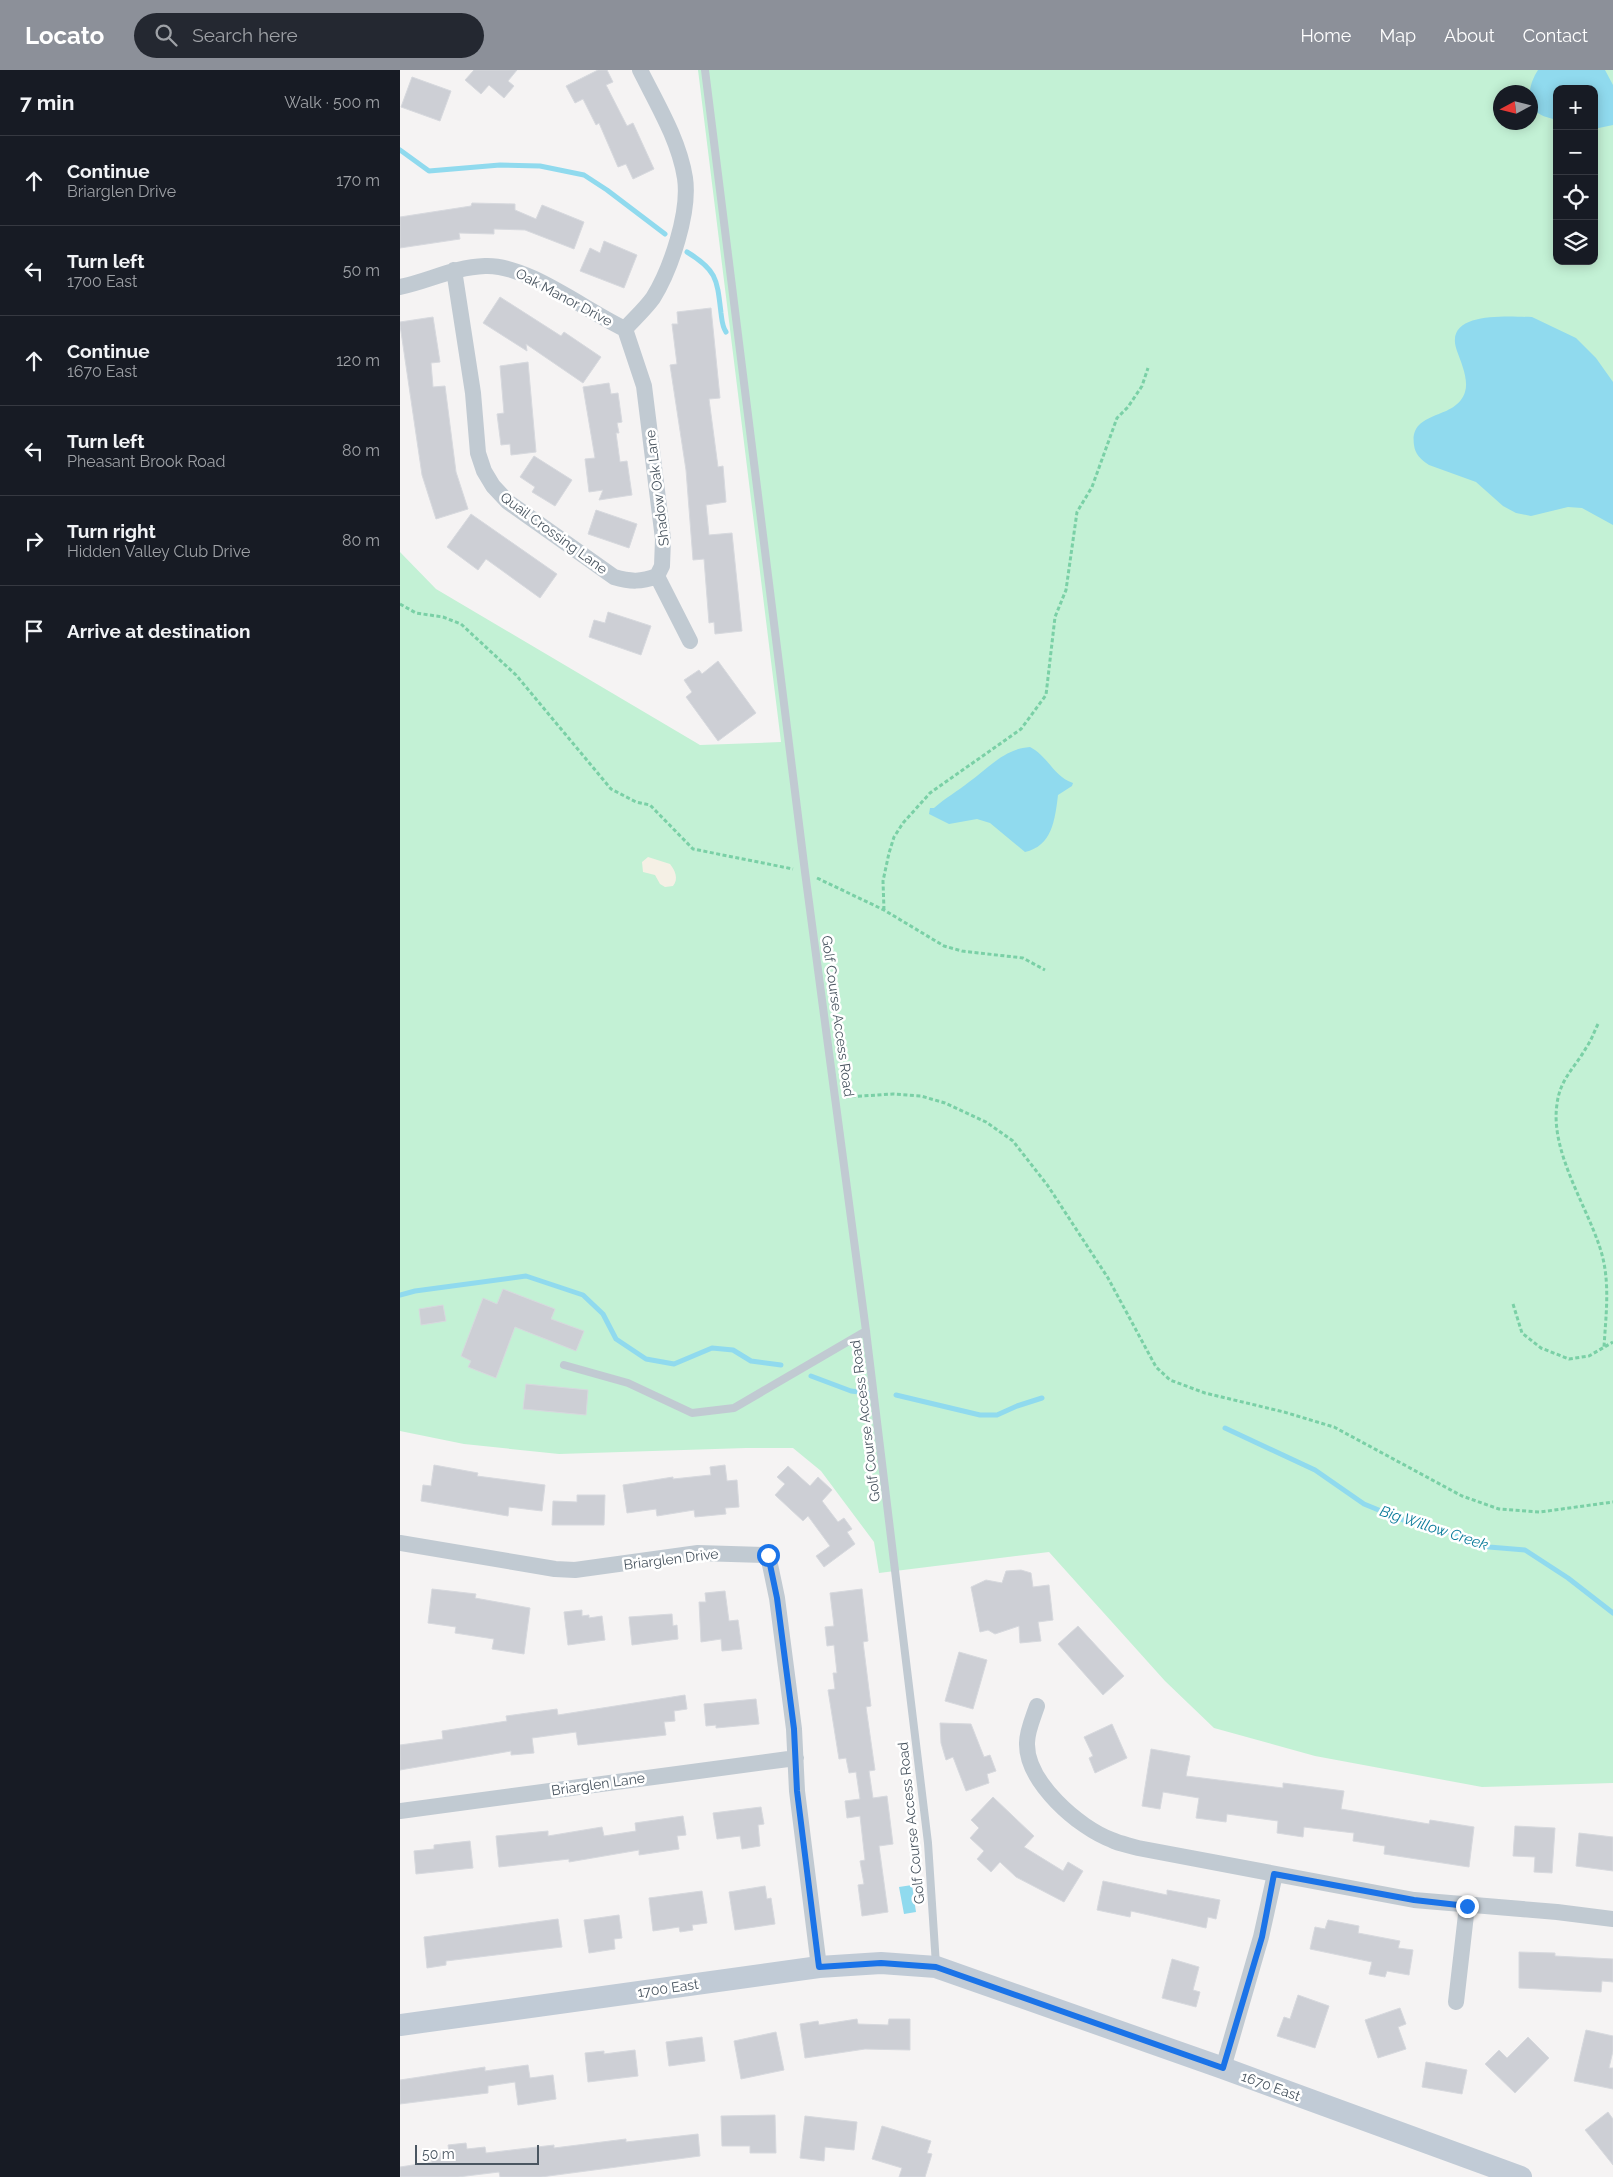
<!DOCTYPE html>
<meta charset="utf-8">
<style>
:root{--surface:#171b24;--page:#242831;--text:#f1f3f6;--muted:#9ea1a6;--line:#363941;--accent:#8c9099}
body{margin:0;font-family:Raleway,sans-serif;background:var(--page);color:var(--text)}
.controls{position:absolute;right:15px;top:15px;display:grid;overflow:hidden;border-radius:10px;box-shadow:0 2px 12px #0003}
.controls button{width:45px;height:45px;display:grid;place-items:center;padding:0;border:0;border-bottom:1px solid var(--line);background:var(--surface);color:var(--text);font:25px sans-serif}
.compass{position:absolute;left:1093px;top:15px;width:45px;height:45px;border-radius:50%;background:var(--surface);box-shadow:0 2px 12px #0003;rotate:263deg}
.scale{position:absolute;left:15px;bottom:12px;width:124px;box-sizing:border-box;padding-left:5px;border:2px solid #4a5661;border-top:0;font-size:14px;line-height:18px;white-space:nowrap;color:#4a5661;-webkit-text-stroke:4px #fff;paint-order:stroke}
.stop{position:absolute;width:15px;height:15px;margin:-11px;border:4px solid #1a73e8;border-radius:50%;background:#fff}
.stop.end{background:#1a73e8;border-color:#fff;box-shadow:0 1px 5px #0008}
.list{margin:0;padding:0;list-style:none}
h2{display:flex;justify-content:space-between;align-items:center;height:65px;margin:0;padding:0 20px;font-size:21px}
h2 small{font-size:16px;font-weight:400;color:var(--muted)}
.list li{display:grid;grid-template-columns:32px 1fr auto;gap:15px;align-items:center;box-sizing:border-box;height:90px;padding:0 20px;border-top:1px solid var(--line)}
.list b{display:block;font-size:19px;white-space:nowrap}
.list p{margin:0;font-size:16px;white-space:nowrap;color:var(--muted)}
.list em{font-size:16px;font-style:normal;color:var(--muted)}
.icon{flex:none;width:28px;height:28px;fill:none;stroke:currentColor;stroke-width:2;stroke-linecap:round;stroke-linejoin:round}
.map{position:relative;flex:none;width:1213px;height:2107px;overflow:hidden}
header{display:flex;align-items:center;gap:30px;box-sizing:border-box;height:70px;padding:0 25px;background:var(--accent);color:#fff}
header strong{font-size:24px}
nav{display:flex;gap:28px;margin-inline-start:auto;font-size:18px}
.search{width:350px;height:45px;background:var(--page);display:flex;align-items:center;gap:12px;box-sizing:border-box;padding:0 18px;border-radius:28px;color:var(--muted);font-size:19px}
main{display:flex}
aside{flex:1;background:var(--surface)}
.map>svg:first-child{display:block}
.green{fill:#c3f1d5;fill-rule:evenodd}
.sand{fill:#f5f0e5}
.water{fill:#90daee}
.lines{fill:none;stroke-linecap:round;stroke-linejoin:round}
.stream{stroke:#90daee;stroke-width:5}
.building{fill:#cdcfd5;stroke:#d7d9de}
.path{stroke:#7ad0a6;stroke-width:3;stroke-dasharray:4 2.5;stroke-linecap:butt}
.lane{stroke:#c1cad2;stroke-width:8}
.street{stroke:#c1cad2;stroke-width:16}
.secondary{stroke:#c1cbd6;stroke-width:22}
.route{stroke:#1a73e8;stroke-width:6}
.labels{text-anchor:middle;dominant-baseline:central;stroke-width:5;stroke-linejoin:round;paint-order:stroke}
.street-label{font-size:14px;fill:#4a5661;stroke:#fff}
.water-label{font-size:15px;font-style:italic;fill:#0c7c9b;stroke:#fff}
</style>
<header>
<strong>Locato</strong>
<div class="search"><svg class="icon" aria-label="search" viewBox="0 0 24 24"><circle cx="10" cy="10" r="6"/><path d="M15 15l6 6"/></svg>Search here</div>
<nav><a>Home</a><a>Map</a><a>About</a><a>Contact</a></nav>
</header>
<main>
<aside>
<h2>7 min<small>Walk · 500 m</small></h2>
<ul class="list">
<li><svg class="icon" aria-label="ahead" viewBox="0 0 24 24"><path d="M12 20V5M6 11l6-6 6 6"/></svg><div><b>Continue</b><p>Briarglen Drive</p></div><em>170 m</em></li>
<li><svg class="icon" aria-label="left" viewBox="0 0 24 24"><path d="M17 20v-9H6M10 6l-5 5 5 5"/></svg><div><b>Turn left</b><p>1700 East</p></div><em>50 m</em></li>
<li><svg class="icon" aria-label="ahead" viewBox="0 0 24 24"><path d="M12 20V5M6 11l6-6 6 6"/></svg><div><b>Continue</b><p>1670 East</p></div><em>120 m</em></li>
<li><svg class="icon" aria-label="left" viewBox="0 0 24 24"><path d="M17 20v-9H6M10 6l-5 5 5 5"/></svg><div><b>Turn left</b><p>Pheasant Brook Road</p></div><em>80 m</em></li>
<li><svg class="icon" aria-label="right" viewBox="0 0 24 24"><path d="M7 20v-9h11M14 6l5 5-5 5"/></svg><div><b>Turn right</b><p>Hidden Valley Club Drive</p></div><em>80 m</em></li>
<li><svg class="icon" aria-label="arrive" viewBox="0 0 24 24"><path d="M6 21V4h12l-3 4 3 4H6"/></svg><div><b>Arrive at destination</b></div></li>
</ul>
</aside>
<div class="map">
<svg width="1213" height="2107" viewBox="0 0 1213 2107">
<rect width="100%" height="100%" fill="#f5f3f3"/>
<path class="green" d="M298 0H1213V1713L1082 1717 915 1686 814 1658 765 1611 649 1482 479 1503 474 1472 421 1401 393 1378H346L159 1384 64 1374 0 1361V482L36 519 300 675 381 672ZM1157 19H1194V191H1157ZM1100 22H1130V52H1100Z"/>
<path class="sand" d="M248 787 270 794C275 800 279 809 273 816L265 817 260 814 255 805 243 802 242 792Z"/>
<path class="water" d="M1138 0H1205L1213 15V55L1194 59V19H1157V50C1151 48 1143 47 1138 43 1124 33 1130 12 1138 0Z
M1132 247 1176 268 1196 288 1213 312V455L1182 438 1168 437 1131 446 1116 443 1103 436 1076 412 1029 395C1021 390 1015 384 1014 375 1009 339 1056 351 1065 322 1069 310 1061 292 1057 281 1042 240 1110 247 1132 247Z
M630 677C648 686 653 706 673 713L672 716 658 725C655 750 652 776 625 782L590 753 577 749 549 754 529 744 530 738H534C545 728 558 721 569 712 590 697 604 679 630 677Z
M512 1815 516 1842 504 1844 499 1817Z"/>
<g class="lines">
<path class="stream" d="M0 80 29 101 100 95 140 96 184 105 207 120 265 164
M287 182C317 200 317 209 321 243 322 250 322 256 326 262
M0 1225 15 1221 126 1206 183 1225 203 1244 216 1269 246 1289 274 1294 312 1278 333 1280 351 1291 381 1295
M411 1306 451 1321 468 1323
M496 1325 580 1345H597L617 1336 642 1328
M825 1358 915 1400 964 1434 1003 1450 1062 1466 1089 1477 1125 1480 1168 1508 1213 1543"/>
</g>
<path class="building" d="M74 0H117L108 11 114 16 104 28 89 15 81 24 65 10Z
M198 0H207L213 12 206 15 227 56 233 53 254 99 233 109 226 94 218 97 199 53 196 55 183 29 175 33 166 16Z
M12 7 51 21 40 51 1 37Z
M72 133 115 134V140L136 149 142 135 184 152 174 179 125 160 94 159V164L59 163 60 169 0 178V147L71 136Z
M204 171 237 185 224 218 180 201 190 178 200 183Z
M100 227 161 266 164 262 201 287 183 313 126 274 127 281 83 253Z
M311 238 320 328 309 329 318 397 323 396 326 432 306 435 309 465 332 463 342 561 315 564 314 552 309 553 304 489 293 490 286 400 270 295 277 294 272 254H278L277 242Z
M33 247 40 292 31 293 33 317 45 316 56 402 68 439 36 449 22 405 0 255V252Z
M128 292 136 382 111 385 110 374 101 375 97 344 104 343 100 296Z
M209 313 211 324 218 323 222 352 217 353 219 363H216L220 392 227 391 232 425 199 430 203 420 189 422 185 389 195 388 183 317Z
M134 386 172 410 155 436 132 422 135 417 120 407Z
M196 440 237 454 229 478 188 464Z
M71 444 157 504 140 528 86 489 78 500 47 477Z
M208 542 251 556 241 585 189 567 194 550 205 553Z
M318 591 356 643 318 671 286 627 292 622 284 610 299 600 302 604Z
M103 1219 155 1239 151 1249 184 1261 176 1281 115 1257 96 1308 68 1297 71 1291 61 1286 83 1228 97 1234Z
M43 1235 46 1251 21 1255 19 1239Z
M126 1314 188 1320 186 1345 123 1339Z
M34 1395 78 1403 77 1406 145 1415 142 1441 109 1437 108 1446 21 1431 23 1415 31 1416Z
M325 1395 327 1411 337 1410 339 1437 325 1438 326 1444 295 1447 294 1440 257 1446 256 1439 227 1443 223 1415 273 1407V1409L311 1405 310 1397Z
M388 1396 410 1416 418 1407 432 1420 422 1431 438 1452 444 1448 452 1459 447 1462 455 1474 424 1497 416 1486 430 1476 408 1446 403 1451 375 1425 385 1414 377 1407Z
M177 1425H205L204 1455H152L153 1431 177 1432Z
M621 1500 631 1503 633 1517 649 1515 653 1550 638 1552 641 1571 620 1573 619 1556 595 1564 588 1560 580 1562 571 1517 586 1510 602 1513 606 1501Z
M32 1519 76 1524 75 1528 130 1538 124 1584 92 1579 94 1569 55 1563 56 1557 28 1553Z
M462 1519 468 1571 463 1572 471 1636 466 1637 475 1700 469 1701 473 1728 487 1726 493 1774 479 1776 488 1842 462 1846 458 1815 464 1814 460 1791 465 1790 460 1746 447 1748 445 1731 460 1729 456 1702 449 1703 446 1688 439 1689 428 1620 435 1619 433 1603H437L434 1575 427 1576 425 1557 434 1556 430 1523Z
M325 1521 329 1551 338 1550 342 1579 322 1581 321 1569 301 1572 299 1532H306L305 1523Z
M182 1540V1546L189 1545V1548L202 1546 205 1570 168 1575 164 1542Z
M272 1544 273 1556 277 1555 278 1569 232 1575 229 1547Z
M678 1556 724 1606 703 1625 658 1574Z
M559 1582 587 1590 573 1639 545 1631Z
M285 1625 287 1639 274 1641 275 1651 264 1652 266 1665 178 1675 176 1662 132 1668 134 1683 111 1685V1681L0 1700V1675L43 1669 42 1661 107 1651 106 1646 157 1639 158 1645Z
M356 1629 359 1654 316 1658V1655L306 1656 304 1634Z
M540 1653 571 1654 584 1687 590 1685 596 1701 587 1704 589 1713 566 1721 553 1687 546 1690 541 1673Z
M712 1654 727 1688 695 1703 689 1688 693 1686 684 1667Z
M751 1679 790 1686 786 1706 883 1718V1713L944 1721 941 1739 1029 1754 1030 1750 1074 1757 1069 1797 984 1784 985 1776 953 1771 954 1763 904 1757 903 1767 877 1763 878 1751 827 1744 826 1752 796 1748 799 1728 763 1722 760 1739 742 1736Z
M593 1727 634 1766 624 1777 663 1801 668 1792 683 1801 664 1832 616 1807 600 1792 591 1802 577 1789 584 1781 570 1768 579 1758 571 1750Z
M361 1737 364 1754 358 1755 360 1776 342 1779 340 1766 317 1769 313 1743Z
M283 1746 286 1765 277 1766 279 1779 239 1785V1780L169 1792V1789L99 1797 96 1766 148 1761V1766L202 1757 204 1766 236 1761 235 1753Z
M1115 1756 1155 1758 1152 1803 1134 1802 1135 1787 1113 1786Z
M1179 1763 1213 1767V1801L1176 1796Z
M70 1771 73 1798 16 1804 14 1781 34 1779V1775Z
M703 1811 767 1825V1820L820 1830 816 1849 808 1847 806 1858 731 1841 730 1847 697 1840Z
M365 1816 367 1829 371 1828 375 1854 335 1860 329 1822Z
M302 1821 307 1853 292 1855 293 1860 280 1862 279 1857 253 1861 249 1828Z
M219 1845 222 1868 214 1869 215 1879 189 1883 184 1850Z
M158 1849 162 1877 46 1891V1895L27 1898 24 1867Z
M928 1850 959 1856 958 1863 1000 1871 998 1878 1013 1880 1009 1905 987 1901 985 1907 969 1904 972 1892 910 1879 915 1857 925 1859Z
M1119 1882 1155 1883V1886L1213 1889V1912L1202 1911 1201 1922 1119 1918Z
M772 1889 799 1897 793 1920 800 1922 796 1937 762 1928Z
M898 1925 929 1936 915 1978 877 1966 884 1947 890 1949Z
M1000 1938 1006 1954 998 1957 1006 1979 978 1988 965 1950Z
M457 1949 458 1954 488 1955 489 1949H510V1980L465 1979 405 1988 400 1954 418 1951 419 1955Z
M1186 1960 1213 1966V1981L1209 1998H1213V2019L1174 2011Z
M376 1962 384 2000 341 2009 334 1971Z
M302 1967 305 1991 269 1996 266 1972Z
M1128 1967 1149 1988 1115 2023 1085 1994 1099 1980 1107 1988Z
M235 1980 238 2006 188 2012 185 1983 204 1981V1984Z
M1026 1992 1067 2000 1062 2024 1022 2017Z
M128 1995 130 2008 153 2005 156 2029 118 2035 115 2012 88 2016V2023L0 2034V2010L85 1997V2001Z
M1208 2042 1213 2049V2095L1185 2060Z
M375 2045 376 2083H350V2076H322L321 2046Z
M405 2046 457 2052 454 2080 425 2077 424 2091 400 2088Z
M482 2056 531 2071 527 2083 532 2084 525 2107H499L502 2098 472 2089Z
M298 2064 300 2086 141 2107H100L99 2102 58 2107H0V2097L32 2092 31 2084 49 2082 48 2075 66 2073 67 2079 85 2077 86 2083 154 2075V2078L226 2069V2072Z"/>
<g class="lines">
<path class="path" d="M0 534 16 543 43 547 61 554 116 605 211 719 236 732 250 735 293 779 393 799
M417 808 484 840 544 876 562 881 623 888 645 900
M484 840 483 811 489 783 494 767 503 753 530 723 621 659 646 625 655 547 666 520 677 442 692 417 717 348 728 337 742 316 748 298
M1198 954C1194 962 1191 971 1186 978 1174 999 1160 1009 1157 1034 1150 1080 1185 1133 1199 1175 1211 1208 1206 1243 1204 1277
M445 1027 493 1024 521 1026 545 1033 586 1052 613 1071 648 1116 708 1208 756 1297 770 1310 805 1323 884 1342 934 1357 1062 1426 1099 1439 1140 1442 1213 1432
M1113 1234 1122 1263 1141 1278 1169 1289 1189 1286 1213 1272"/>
<path class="lane" d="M305 0 405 802 466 1261 528 1773 536 1895
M164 1295 228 1313 292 1343 334 1338 466 1261"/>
<path class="street" d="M54 200 73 323 78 383 84 401 93 416 108 432 214 507C231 512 241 512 257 506
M0 217C29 211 54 197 85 196 127 194 186 241 225 259
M225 259 244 316 263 469 262 496 257 506 290 571
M225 259C234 249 245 239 253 228 271 199 290 142 285 108 279 70 257 34 240 0
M0 1473 155 1499 175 1500 298 1483 368 1485 377 1528 394 1659 397 1721 419 1897
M637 1636C633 1648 627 1661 627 1673 626 1712 679 1758 712 1770 720 1774 729 1775 738 1778L1014 1830 1157 1842 1213 1849
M0 1741 396 1688
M1056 1932 1067 1836
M823 1998 861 1867 875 1804"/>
<path class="secondary" d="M0 1955 419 1897 481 1893 536 1897 823 1998 1121 2107"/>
</g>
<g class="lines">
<path class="route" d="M368 1485 377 1528 394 1659 397 1721 419 1897 481 1893 536 1897 823 1998 862 1867 874 1804 1014 1830 1067 1836"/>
</g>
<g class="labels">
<g class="street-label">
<text transform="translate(164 227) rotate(28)">Oak Manor Drive</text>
<text transform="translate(257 418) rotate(-97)">Shadow Oak Lane</text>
<text transform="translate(154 463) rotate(36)">Quail Crossing Lane</text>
<text transform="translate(438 946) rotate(82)">Golf Course Access Road</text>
<text transform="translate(465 1351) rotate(-97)">Golf Course Access Road</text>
<text transform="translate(271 1489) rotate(-7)">Briarglen Drive</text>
<text transform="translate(198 1714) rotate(-8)">Briarglen Lane</text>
<text transform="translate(511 1753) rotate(-96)">Golf Course Access Road</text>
<text transform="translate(268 1918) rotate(-8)">1700 East</text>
<text transform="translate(871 2016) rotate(20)">1670 East</text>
</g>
<g class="water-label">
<text transform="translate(1034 1458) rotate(18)">Big Willow Creek</text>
</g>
</g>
</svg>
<div class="controls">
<button>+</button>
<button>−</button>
<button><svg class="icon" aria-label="locate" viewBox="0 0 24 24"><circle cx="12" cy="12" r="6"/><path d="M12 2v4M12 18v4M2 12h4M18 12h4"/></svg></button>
<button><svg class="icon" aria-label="layers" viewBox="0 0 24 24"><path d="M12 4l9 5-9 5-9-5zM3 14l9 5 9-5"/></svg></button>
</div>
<svg class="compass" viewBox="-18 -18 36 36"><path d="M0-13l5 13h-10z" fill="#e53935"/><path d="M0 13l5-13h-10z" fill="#9ea1a6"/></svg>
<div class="scale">50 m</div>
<div class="stop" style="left:368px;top:1485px"></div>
<div class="stop end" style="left:1067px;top:1836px"></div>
</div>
</main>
